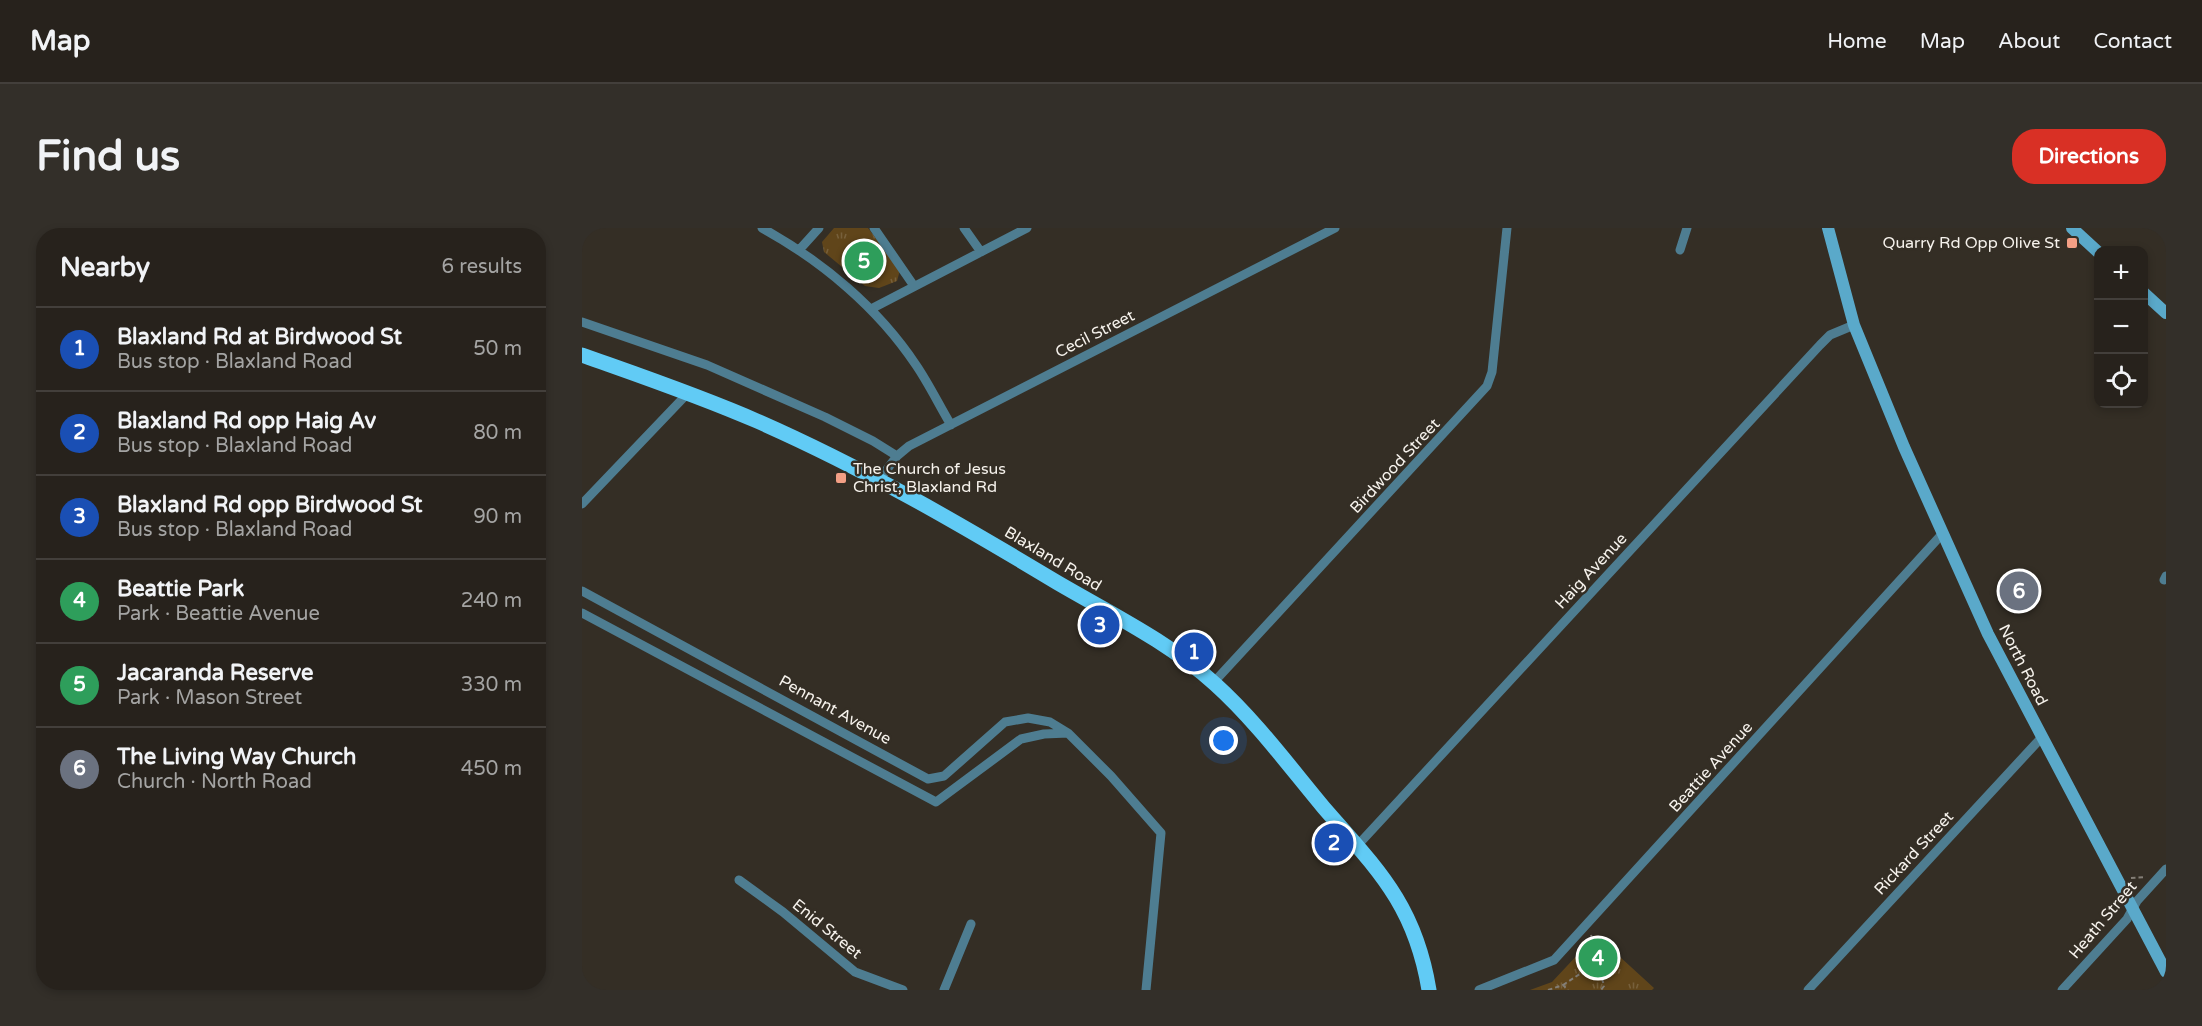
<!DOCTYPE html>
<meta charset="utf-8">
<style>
:root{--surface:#27221c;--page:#332f29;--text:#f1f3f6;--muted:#a4a4a3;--line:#433f3b;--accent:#d93025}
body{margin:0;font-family:"Varela Round",sans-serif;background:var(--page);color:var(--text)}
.controls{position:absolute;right:18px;top:18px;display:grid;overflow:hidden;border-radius:12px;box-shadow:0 3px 9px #0003}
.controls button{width:54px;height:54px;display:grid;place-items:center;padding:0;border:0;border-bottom:2px solid var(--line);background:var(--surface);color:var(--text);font:30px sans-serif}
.you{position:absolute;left:642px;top:513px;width:21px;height:21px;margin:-15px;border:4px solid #fff;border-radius:50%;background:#1a73e8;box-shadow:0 0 0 9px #1a73e833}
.badge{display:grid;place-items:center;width:39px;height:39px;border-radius:50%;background:var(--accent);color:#fff;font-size:20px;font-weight:700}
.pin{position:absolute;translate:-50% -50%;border:3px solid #fff;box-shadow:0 2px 6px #0006}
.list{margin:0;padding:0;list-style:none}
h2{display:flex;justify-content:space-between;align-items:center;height:78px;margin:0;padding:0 24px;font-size:26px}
h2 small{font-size:20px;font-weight:400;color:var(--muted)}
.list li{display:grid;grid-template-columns:39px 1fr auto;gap:18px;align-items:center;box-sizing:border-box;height:84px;padding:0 24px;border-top:2px solid var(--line)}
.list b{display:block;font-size:22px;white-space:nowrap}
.list p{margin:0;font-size:20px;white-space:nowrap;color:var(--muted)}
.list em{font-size:20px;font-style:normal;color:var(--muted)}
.icon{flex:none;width:33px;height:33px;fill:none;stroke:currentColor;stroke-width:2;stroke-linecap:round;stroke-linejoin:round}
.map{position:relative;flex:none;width:1584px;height:762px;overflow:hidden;border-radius:24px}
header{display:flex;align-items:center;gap:36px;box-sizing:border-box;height:84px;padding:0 30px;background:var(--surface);border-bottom:2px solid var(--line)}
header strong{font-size:28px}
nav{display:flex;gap:33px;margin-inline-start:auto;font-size:21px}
.intro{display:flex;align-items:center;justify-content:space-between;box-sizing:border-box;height:144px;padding:0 36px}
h1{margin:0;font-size:42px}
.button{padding:15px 27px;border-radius:24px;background:var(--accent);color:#fff;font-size:21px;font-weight:700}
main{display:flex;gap:36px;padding:0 36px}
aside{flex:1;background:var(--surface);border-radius:24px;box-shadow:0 3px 9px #0003}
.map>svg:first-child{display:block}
.park{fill:url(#park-tufts)}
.building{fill:url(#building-cross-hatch)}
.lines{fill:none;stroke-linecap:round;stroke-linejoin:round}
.path{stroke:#837e76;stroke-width:2;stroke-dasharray:4.5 3;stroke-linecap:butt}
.street{stroke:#4e7d91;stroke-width:9}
.secondary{stroke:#5aa9ca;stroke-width:12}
.primary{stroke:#61cbf5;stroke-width:15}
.poi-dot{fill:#f39f85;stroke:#342e25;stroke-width:2}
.labels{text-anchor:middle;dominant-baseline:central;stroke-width:5;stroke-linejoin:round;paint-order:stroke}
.poi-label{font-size:16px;fill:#f6f2ec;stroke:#342e25;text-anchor:end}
.street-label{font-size:16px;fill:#f6f2ec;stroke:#342e25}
</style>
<header>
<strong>Map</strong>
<nav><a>Home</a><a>Map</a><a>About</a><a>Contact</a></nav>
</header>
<div class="intro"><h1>Find us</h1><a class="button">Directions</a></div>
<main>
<aside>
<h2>Nearby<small>6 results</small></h2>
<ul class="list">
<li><span class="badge" style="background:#1a4fb4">1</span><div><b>Blaxland Rd at Birdwood St</b><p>Bus stop · Blaxland Road</p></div><em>50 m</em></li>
<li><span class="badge" style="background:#1a4fb4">2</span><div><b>Blaxland Rd opp Haig Av</b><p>Bus stop · Blaxland Road</p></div><em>80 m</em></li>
<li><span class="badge" style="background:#1a4fb4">3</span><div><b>Blaxland Rd opp Birdwood St</b><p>Bus stop · Blaxland Road</p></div><em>90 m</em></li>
<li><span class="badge" style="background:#2e9e5b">4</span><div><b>Beattie Park</b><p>Park · Beattie Avenue</p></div><em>240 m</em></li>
<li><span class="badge" style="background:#2e9e5b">5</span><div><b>Jacaranda Reserve</b><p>Park · Mason Street</p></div><em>330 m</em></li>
<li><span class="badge" style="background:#6b7280">6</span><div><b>The Living Way Church</b><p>Church · North Road</p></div><em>450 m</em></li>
</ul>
</aside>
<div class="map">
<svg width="1584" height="762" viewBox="0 0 1584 762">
<defs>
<pattern id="park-tufts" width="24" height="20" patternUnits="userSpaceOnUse" patternTransform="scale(1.5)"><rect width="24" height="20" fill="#60451a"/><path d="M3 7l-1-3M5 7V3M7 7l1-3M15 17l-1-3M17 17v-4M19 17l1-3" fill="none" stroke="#77603b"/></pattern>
<pattern id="building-cross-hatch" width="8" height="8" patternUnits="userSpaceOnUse" patternTransform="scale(1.5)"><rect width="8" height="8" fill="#615552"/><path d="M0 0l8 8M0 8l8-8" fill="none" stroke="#786e6b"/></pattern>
</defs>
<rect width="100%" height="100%" fill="#342e25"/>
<path class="park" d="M252 0H286L318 42 315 53 297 60 283 58 242 24 240 14Z
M1014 707 1072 760 1070 762H948L970 754Z"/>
<path class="building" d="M1445 342 1457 353 1430 384 1418 374Z"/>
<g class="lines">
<path class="path" d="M1549 650 1564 649
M1009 707 1022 758 1019 762
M981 757 1016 734
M966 762 981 757 986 762"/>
<path class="street" d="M180 0C240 33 296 80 334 137 347 156 357 177 369 197
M292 0 332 58
M382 0 399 24
M218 21 237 0
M1098 22 1105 0
M289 81 445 0
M0 94 125 137 243 189 291 213 315 228
M297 252 315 228 327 218 753 0
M0 276 106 165
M1582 352 1584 348
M0 363 346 551 362 548 423 494 446 490 468 494 486 505 529 548 579 605 564 762
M0 385 354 574 439 511 462 506 486 505
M632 454 905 158 910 144 925 0
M775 618 1238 117 1248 107 1272 97
M157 652 201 684 273 744 321 762
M362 762 389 696
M897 762 972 732 1361 305
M1226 762 1460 509
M1480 762 1545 691 1555 673 1584 641"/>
<path class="secondary" d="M1246 0 1272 97 1322 219 1406 406 1584 744
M1490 0 1516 24
M1562 65 1584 85"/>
<path class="primary" d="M0 127C59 148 118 168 175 193 280 239 378 296 476 355 529 386 587 414 633 456 673 492 707 538 742 580 796 642 833 677 847 762"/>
</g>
<g class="poi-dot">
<rect x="1484" y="9" width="12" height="12" rx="3"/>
<rect x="253" y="244" width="12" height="12" rx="3"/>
</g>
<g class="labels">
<g class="poi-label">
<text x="1478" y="15">Quarry Rd Opp Olive St</text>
<text x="271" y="241" text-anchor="start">The Church of Jesus<tspan x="271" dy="18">Christ, Blaxland Rd</tspan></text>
</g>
<g class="street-label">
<text transform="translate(513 106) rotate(-27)">Cecil Street</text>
<text transform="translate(813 238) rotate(-47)">Birdwood Street</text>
<text transform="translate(471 331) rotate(31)">Blaxland Road</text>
<text transform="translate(1009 343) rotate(-47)">Haig Avenue</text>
<text transform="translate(1441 437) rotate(63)">North Road</text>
<text transform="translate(253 482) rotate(29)">Pennant Avenue</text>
<text transform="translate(1129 539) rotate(-48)">Beattie Avenue</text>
<text transform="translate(1332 625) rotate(-47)">Rickard Street</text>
<text transform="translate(1521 692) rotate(-50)">Heath Street</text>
<text transform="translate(245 701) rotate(39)">Enid Street</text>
</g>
</g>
</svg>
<div class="controls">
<button>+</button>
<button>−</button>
<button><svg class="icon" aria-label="locate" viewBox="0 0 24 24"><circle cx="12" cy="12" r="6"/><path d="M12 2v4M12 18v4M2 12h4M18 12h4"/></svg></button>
</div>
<div class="you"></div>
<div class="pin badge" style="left:612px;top:424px;background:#1a4fb4">1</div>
<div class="pin badge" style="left:752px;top:615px;background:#1a4fb4">2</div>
<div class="pin badge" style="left:518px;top:397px;background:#1a4fb4">3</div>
<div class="pin badge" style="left:1016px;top:730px;background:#2e9e5b">4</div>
<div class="pin badge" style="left:282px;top:33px;background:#2e9e5b">5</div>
<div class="pin badge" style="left:1437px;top:363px;background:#6b7280">6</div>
</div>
</main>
